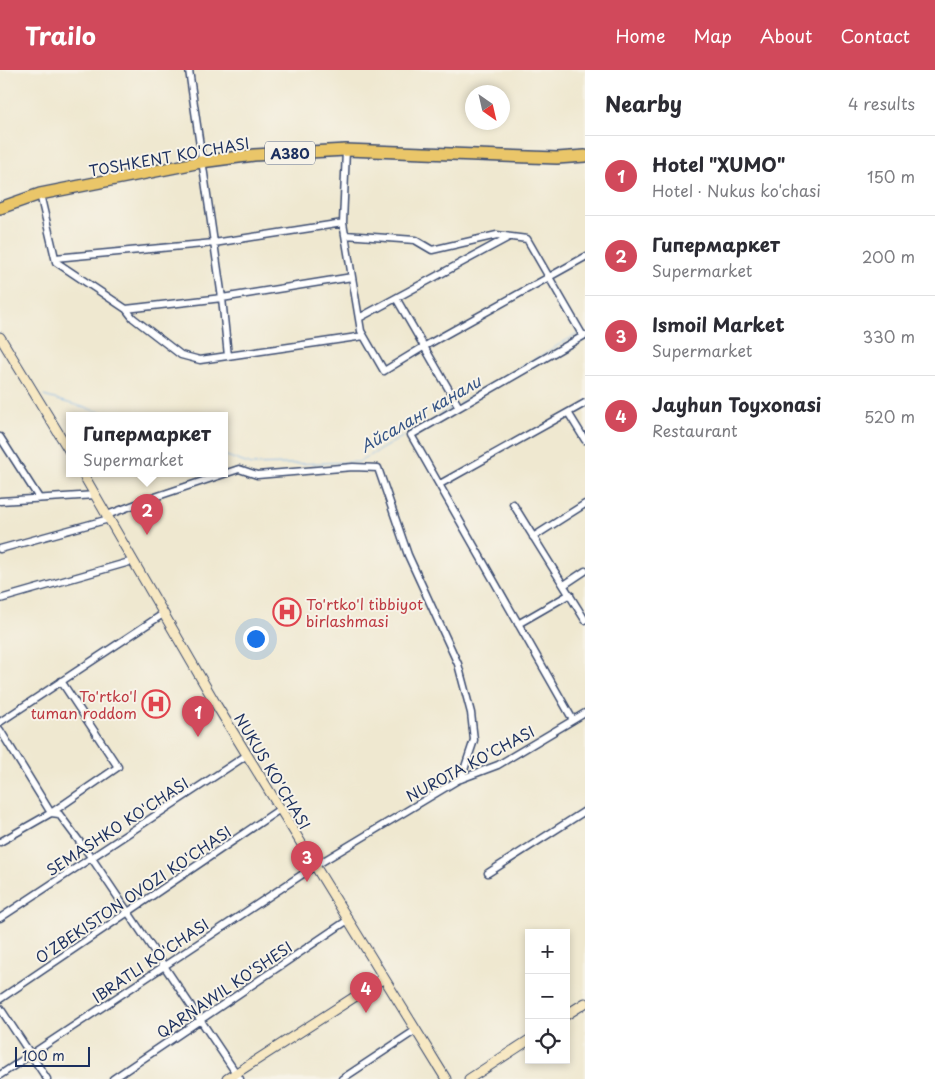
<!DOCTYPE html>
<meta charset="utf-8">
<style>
:root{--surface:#fff;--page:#f2f2f3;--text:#2b2b33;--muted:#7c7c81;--line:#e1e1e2;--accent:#d1495b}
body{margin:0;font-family:"Playpen Sans",sans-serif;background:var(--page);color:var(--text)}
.controls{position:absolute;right:15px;bottom:15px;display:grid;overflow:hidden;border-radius:0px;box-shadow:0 2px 8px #0003}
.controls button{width:45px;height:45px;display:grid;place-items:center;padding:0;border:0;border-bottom:1px solid var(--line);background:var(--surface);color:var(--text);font:25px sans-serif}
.compass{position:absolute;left:465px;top:15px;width:45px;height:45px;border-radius:50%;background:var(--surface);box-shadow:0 2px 8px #0003;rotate:146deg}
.scale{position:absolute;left:15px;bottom:12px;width:75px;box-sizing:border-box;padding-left:5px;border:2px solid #1b2f5e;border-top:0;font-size:14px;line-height:18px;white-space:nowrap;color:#1b2f5e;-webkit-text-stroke:4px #f7f3e8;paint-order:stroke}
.you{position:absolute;left:255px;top:568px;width:18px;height:18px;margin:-12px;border:4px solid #fff;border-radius:50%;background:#1a73e8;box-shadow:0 0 0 8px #1a73e833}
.badge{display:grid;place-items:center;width:32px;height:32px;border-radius:50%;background:var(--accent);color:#fff;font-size:16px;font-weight:700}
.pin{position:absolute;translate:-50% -41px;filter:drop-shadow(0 1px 2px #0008)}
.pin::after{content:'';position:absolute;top:26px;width:18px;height:15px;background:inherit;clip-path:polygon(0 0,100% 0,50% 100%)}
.popup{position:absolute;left:66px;top:342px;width:162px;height:65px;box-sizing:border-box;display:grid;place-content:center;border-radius:0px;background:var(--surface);filter:drop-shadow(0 1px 4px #0005);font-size:16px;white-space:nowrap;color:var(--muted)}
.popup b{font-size:19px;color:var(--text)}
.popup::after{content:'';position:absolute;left:50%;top:100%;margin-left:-10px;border:10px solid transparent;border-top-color:var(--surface)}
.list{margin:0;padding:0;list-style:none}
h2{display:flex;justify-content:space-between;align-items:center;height:65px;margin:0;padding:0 20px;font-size:21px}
h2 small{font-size:16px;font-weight:400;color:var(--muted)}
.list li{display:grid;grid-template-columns:32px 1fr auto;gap:15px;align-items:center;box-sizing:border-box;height:80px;padding:0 20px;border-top:1px solid var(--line)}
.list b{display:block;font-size:19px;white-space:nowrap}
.list p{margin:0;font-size:16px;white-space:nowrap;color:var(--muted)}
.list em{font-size:16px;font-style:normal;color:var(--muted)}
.icon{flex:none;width:28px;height:28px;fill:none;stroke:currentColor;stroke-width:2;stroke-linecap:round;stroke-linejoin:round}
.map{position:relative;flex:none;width:585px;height:1009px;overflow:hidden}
header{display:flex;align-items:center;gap:30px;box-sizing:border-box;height:70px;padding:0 25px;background:var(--accent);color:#fff}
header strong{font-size:24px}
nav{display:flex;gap:28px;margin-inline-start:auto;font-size:18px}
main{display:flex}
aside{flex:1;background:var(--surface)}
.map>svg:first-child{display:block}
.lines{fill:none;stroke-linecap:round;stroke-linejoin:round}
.stream{stroke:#78b1e8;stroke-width:1}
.street-casing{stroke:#3b4b6f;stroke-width:9}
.secondary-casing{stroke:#3b4b6f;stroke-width:11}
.highway-casing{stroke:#3b4b6f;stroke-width:14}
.street{stroke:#fff;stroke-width:6}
.secondary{stroke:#f7e8c3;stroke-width:9}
.highway{stroke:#eac669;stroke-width:11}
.labels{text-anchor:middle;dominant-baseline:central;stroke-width:4;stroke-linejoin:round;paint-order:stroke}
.shield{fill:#f7f3e8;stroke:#5d6a87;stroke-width:1}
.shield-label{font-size:14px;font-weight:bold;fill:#1b2f5e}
.street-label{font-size:15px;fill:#1b2f5e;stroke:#f7f3e8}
.health-label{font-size:15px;fill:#be3a42;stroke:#f7f3e8;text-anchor:start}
.water-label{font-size:16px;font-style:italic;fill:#375687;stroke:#f7f3e8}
</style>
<header>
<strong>Trailo</strong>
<nav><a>Home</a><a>Map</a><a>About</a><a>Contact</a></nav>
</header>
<main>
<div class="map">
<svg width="585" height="1009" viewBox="0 0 585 1009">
<rect width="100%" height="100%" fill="#f7f3e8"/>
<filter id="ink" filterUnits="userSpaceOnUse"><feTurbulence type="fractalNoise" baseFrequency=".02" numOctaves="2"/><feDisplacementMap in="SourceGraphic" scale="10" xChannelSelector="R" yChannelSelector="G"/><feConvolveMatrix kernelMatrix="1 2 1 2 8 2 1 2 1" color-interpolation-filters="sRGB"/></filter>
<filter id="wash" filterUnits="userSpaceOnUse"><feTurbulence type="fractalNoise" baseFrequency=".0096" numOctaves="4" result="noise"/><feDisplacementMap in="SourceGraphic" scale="20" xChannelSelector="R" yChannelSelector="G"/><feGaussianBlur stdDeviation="1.12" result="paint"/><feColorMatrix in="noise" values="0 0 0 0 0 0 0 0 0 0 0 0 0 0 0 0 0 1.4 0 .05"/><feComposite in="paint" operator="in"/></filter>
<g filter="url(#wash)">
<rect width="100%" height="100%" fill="#efe8d0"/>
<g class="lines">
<path class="stream" d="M44 326 114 346
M460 333 579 263
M438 346 454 336
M224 385 251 395 359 392 409 363"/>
</g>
</g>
<g filter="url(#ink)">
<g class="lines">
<g class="street-casing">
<path id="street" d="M189 0 222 228 228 286
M346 80 343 153 361 261 384 301 425 276 585 187
M40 124 56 192 126 239 222 228 352 207
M345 165 415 170 432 180 497 165 527 169 583 266
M55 188 214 173 343 153
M396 228 459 337
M126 239 133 248 181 285 200 290 364 266
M359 248 509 167
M569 344 585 370
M0 367 39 428
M440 414 585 333
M0 431 96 425
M513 434 585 550
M107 445 158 426 239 399 257 405 353 397 378 398 408 485 458 594 471 643 474 670 461 709
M533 467 585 434
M0 479 109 449
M564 515 585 501
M0 529 133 491
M518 554 570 524
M573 650 411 365 585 265
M0 652 163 544
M0 660 51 743 59 744 91 787 240 1009
M0 772 51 743 118 697 61 611
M488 803 585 741
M0 848 247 685
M0 929 280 739
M0 938 47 1009
M0 1005 315 796 458 710 498 695 585 643
M113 1009 348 850
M342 1009 416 960"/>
</g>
<g class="secondary-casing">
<path id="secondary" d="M0 267 70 382
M83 404 217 636 446 1009
M566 945 585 933
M227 1009 384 908
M469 1009 529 970"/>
</g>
<g class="highway-casing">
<path id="highway" d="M0 138 40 124 201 92 254 85 346 80 557 88 585 86"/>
</g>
<use href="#street" class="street"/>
<use href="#secondary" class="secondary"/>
<use href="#highway" class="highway"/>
</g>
</g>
<defs>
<g id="hospital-ring" transform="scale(1.4375)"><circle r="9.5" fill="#f7f3e8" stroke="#e0444e" stroke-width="1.5"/><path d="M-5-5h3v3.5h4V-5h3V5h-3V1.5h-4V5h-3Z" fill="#e0444e"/></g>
</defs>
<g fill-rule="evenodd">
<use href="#hospital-ring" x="287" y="542"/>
<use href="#hospital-ring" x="156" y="634"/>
</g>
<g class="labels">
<rect class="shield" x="265" y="71.5" width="50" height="23" rx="4"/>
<g class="shield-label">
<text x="290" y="83">A380</text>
</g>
<g class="street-label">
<text transform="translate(169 86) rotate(-10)">TOSHKENT KO'CHASI</text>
<text transform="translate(470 693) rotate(-28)">NUROTA KO'CHASI</text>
<text transform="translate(273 701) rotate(59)">NUKUS KO'CHASI</text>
<text transform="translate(117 756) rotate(-33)">SEMASHKO KO'CHASI</text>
<text transform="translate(133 824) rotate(-34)">O'ZBEKISTON OVOZI KO'CHASI</text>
<text transform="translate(150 890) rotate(-34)">IBRATLI KO'CHASI</text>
<text transform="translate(224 919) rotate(-34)">QARNAWIL KO'SHESI</text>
</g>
<g class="health-label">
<text x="306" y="533">To'rtko'l tibbiyot<tspan x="306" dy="17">birlashmasi</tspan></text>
<text x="137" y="625" text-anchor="end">To'rtko'l<tspan x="137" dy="17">tuman roddom</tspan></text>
</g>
<g class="water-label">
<text transform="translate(420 343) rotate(-30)">Айсаланг канали</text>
</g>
</g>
</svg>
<div class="controls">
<button>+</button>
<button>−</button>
<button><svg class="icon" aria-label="locate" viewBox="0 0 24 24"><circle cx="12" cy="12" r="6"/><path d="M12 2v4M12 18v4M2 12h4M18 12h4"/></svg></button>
</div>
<svg class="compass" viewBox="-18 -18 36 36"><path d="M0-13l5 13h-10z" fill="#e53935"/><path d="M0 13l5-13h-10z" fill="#7c7c81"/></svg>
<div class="scale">100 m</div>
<div class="you"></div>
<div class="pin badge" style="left:198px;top:667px">1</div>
<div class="pin badge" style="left:147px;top:465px">2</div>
<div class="popup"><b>Гипермаркет</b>Supermarket</div>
<div class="pin badge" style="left:307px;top:812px">3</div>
<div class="pin badge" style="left:366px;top:943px">4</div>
</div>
<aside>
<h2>Nearby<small>4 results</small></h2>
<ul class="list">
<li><span class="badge">1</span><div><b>Hotel &quot;XUMO&quot;</b><p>Hotel · Nukus ko'chasi</p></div><em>150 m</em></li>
<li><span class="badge">2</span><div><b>Гипермаркет</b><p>Supermarket</p></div><em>200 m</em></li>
<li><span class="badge">3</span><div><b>Ismoil Market</b><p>Supermarket</p></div><em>330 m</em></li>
<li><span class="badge">4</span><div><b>Jayhun Toyxonasi</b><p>Restaurant</p></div><em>520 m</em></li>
</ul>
</aside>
</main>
